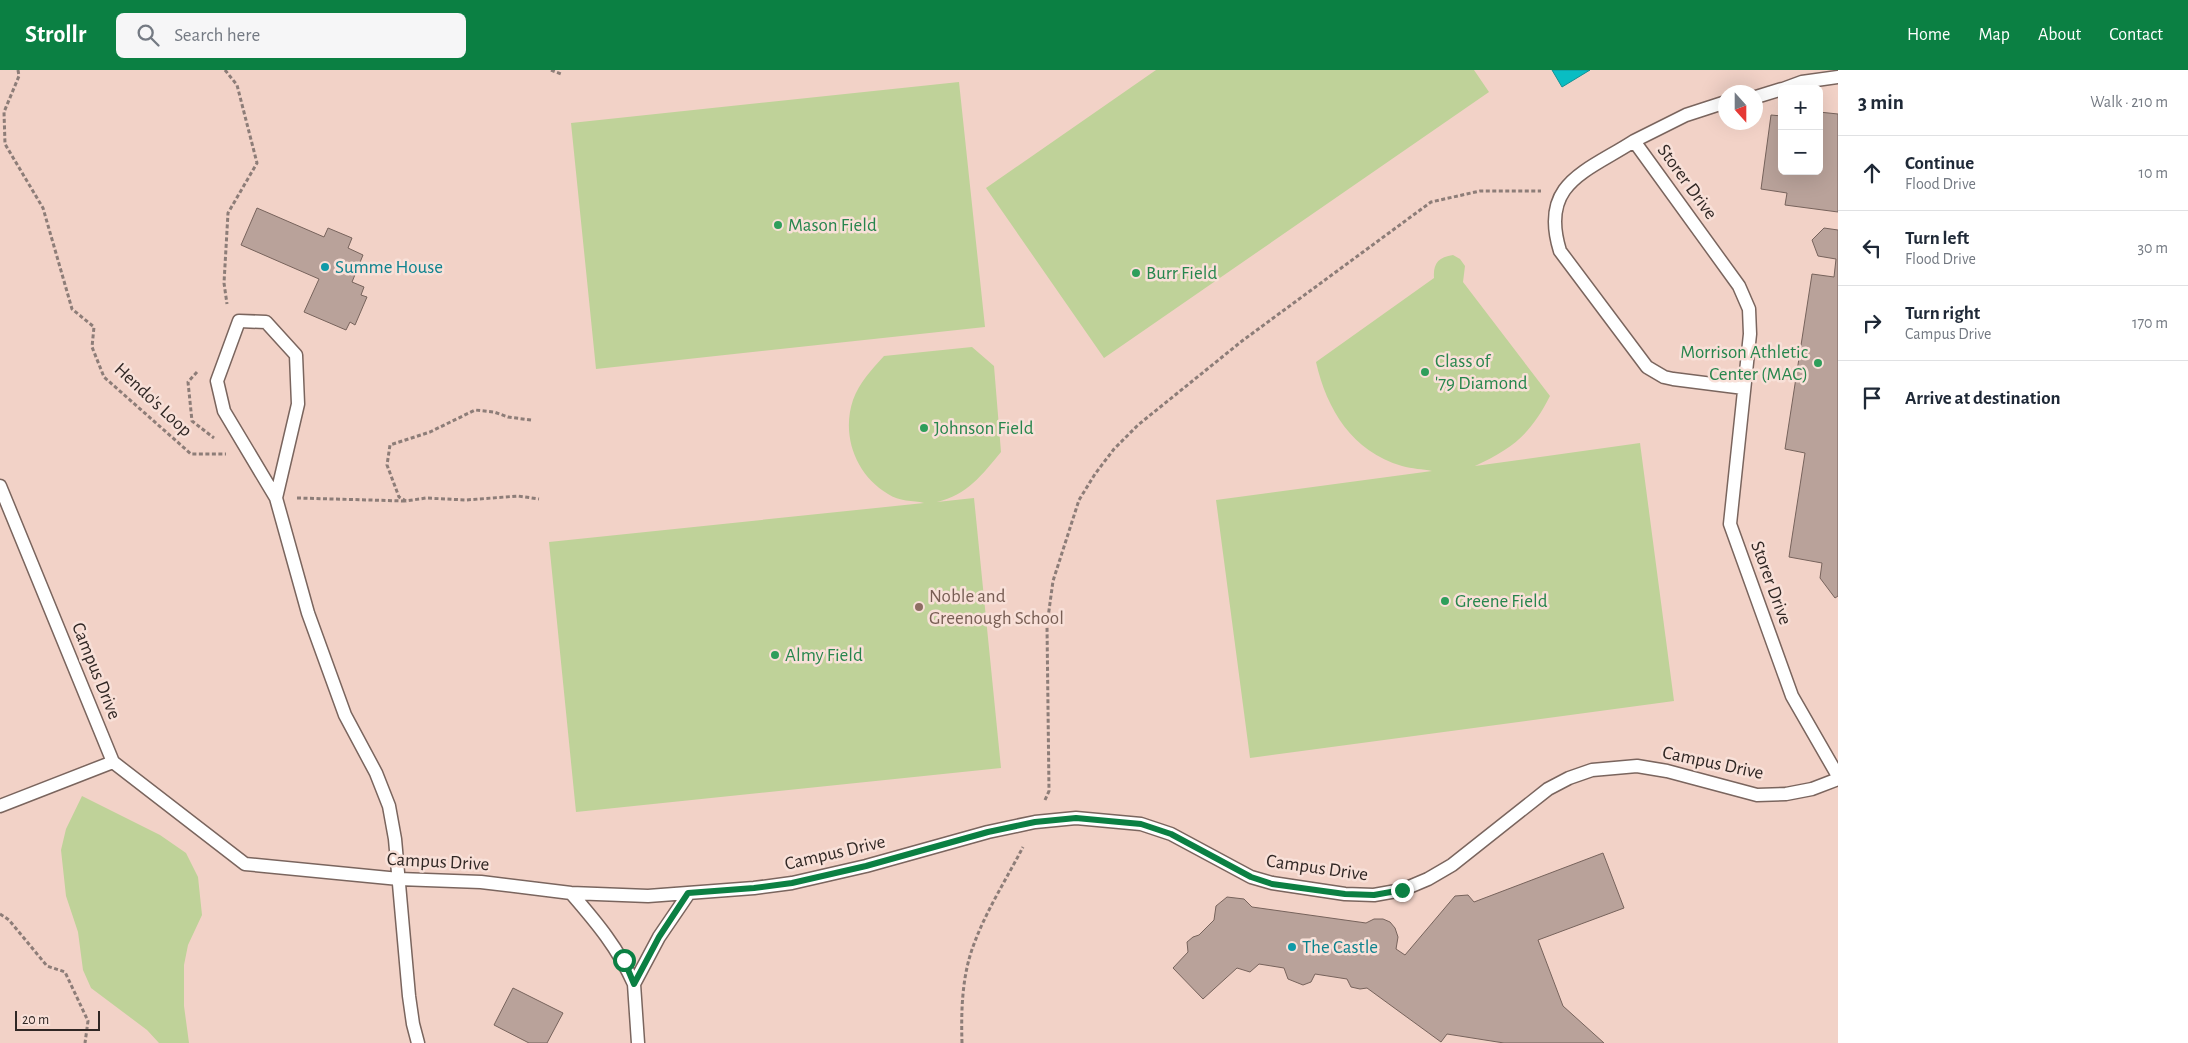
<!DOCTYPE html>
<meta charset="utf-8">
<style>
:root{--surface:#fff;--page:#f6f6f7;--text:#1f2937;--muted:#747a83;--line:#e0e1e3;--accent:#0b8043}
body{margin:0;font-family:"Alegreya Sans",sans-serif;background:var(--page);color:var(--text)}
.controls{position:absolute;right:15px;top:15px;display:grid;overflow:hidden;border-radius:8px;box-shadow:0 5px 20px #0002}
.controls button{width:45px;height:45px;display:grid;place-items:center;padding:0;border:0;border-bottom:1px solid var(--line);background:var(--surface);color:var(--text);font:25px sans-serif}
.compass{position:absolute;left:1718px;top:15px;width:45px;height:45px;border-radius:50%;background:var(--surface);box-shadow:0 5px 20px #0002;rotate:159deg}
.scale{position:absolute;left:15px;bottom:12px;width:85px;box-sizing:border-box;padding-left:5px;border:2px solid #302724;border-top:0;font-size:14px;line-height:18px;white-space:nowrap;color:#302724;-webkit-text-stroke:4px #f8e0d8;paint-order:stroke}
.stop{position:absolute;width:15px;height:15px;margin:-11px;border:4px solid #0b8043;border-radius:50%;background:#fff}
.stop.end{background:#0b8043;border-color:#fff;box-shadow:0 1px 5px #0008}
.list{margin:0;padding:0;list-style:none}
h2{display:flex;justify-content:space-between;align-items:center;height:65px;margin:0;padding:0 20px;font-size:21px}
h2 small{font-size:16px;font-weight:400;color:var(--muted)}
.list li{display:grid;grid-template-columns:32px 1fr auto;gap:15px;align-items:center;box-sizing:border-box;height:75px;padding:0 20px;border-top:1px solid var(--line)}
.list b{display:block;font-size:19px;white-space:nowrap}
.list p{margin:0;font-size:16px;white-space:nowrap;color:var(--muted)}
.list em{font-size:16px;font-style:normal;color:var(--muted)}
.icon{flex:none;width:28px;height:28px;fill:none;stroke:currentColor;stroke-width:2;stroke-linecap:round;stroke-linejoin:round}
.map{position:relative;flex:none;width:1838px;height:973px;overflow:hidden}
header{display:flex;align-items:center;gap:30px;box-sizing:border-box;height:70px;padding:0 25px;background:var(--accent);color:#fff}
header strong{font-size:24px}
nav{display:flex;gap:28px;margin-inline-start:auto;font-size:18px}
.search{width:350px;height:45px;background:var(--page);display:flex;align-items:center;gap:12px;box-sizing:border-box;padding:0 18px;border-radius:8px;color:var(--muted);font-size:19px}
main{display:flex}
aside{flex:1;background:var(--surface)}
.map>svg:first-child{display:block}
.built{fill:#f2d2c7;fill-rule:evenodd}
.green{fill:#bfd299}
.water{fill:#09bdc3;stroke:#159093}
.building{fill:#b9a29a;stroke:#77635c}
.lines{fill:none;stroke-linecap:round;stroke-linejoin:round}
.lane-casing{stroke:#7a655e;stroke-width:15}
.path{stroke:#8d7d78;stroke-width:3;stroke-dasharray:4 2.5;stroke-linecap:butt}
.lane{stroke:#fff;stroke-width:12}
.route{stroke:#0b8043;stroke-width:6}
.leisure-dot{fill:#2e9e5b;stroke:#f8e0d8;stroke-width:2}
.culture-dot{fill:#0f9aa8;stroke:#f8e0d8;stroke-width:2}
.education-dot{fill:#8d6e63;stroke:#f8e0d8;stroke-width:2}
.labels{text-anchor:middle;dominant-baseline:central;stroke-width:5;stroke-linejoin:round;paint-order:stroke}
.street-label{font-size:19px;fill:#302724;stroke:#f8e0d8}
.leisure-label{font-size:19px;fill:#27864d;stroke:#f8e0d8;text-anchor:start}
.culture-label{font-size:19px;fill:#0d838f;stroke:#f8e0d8;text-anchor:start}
.education-label{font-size:19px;fill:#785e54;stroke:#f8e0d8;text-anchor:start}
</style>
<header>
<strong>Strollr</strong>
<div class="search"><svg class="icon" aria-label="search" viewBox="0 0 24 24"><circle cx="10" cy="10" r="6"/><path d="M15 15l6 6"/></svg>Search here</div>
<nav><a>Home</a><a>Map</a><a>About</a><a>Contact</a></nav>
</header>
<main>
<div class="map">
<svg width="1838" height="973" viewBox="0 0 1838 973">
<rect width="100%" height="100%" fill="#f8e0d8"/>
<path class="built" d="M0 0H1838V973H0ZM1782 19H1819V101H1782ZM1726 22H1756V52H1726Z"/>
<path class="green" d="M1156 0H1474L1489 22 1104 288 986 118Z
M959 12 985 257 596 299 571 53Z
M1453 185 1460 189 1465 196 1463 212 1550 326C1530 365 1513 378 1475 396L1640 373 1674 631 1250 688 1216 430 1432 401C1423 399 1412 399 1402 396 1352 381 1327 340 1316 292L1434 208C1433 194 1438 187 1453 185Z
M972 277 994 296 1001 382C982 405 967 425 937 432L974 428 1001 698 576 742 549 472 924 433C913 430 899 432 888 424 856 405 841 366 853 330 859 313 872 299 884 286Z
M82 726 160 765 186 783 198 807 202 845 188 875 184 895V936L189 973H159L147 960 91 918 83 900 78 862 66 826 61 780 66 759Z"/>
<path class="water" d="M1552 0H1590L1562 17Z"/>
<path class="building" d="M1819 42 1838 44V142L1785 135 1787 123 1761 119 1771 45 1782 46V101H1819Z
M257 138 324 167 328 158 352 168 348 178 363 185 352 212 364 217 361 225 367 227 355 255 350 252 346 260 304 242 319 209 241 175Z
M1824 158 1838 160V526L1835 528 1820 508 1822 493 1789 487 1805 383 1785 379 1812 204 1834 207 1836 189 1818 186 1812 170Z
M1603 783 1624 838 1538 870 1563 936 1604 973H1504L1447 964 1441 972 1367 918 1360 919 1351 917 1347 909 1315 904 1311 912 1303 915 1288 909 1284 898 1259 894 1250 902 1237 898 1203 929 1173 898 1188 882 1187 872 1193 867 1199 865 1214 850 1216 836 1227 827 1244 829 1252 837 1366 853 1374 849H1383L1390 852 1395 858 1398 867 1396 879 1405 885 1455 826 1468 825 1474 832Z
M513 918 563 943 547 973H529L494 955Z"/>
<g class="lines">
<g class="lane-casing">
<path id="lane" d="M1783 19 1802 12 1838 7
M1756 27 1782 19
M1634 71 1686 45 1726 32
M1744 318 1673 309 1664 307 1647 297 1560 181C1539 113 1586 102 1634 71L1739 216 1749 239 1750 264 1730 454 1792 626 1838 706
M0 416 113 692 245 794 399 809 481 812 571 823 648 826 754 818 792 813 866 796 988 762 1035 752 1076 748 1141 754 1171 764 1251 807 1272 813 1345 824 1374 825 1402 820 1428 809 1452 795 1548 719 1569 708 1592 700 1637 696 1667 701 1757 725 1786 724 1812 719 1838 709
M276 428 298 334 296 285 266 252 239 251 217 311 224 341 276 428 308 543 345 645 376 703 389 736 395 769 409 926 413 954 418 973
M0 736 113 692
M571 823C597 853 618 878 634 914
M638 973 634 914 659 867 689 823"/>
</g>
<path class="path" d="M18 0 19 6 4 42 5 74 43 138 72 239 94 257 92 277 104 307 191 384H226
M225 0 237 15 257 93 228 143 224 213 227 234
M551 0 561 4
M197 302 188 312 192 351 214 368
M531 350 508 347 494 342 475 340 430 362 390 375 387 395 399 427 406 431 426 428 466 430 518 426 539 429
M297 428 405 431
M1045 730 1049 721 1047 555 1053 511 1079 430 1095 404 1114 379 1138 355 1242 271 1431 132 1480 121H1541
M0 844 9 850 47 896 65 902 88 951 85 973
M962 973C961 940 962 905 974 874 986 841 1007 808 1023 777"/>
<use href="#lane" class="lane"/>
</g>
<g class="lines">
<path class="route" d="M624 890 634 914 659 867 688 823 754 818 792 813 866 796 988 762 1035 752 1076 748 1141 754 1171 764 1251 807 1272 814 1345 824 1374 825 1402 820"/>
</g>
<g class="leisure-dot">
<circle cx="778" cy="155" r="5"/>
<circle cx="1136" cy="203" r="5"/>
<circle cx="1818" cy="293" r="5"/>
<circle cx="1425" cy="302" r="5"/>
<circle cx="924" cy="358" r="5"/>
<circle cx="1445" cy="531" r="5"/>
<circle cx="775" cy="585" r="5"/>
</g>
<g class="culture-dot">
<circle cx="325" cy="197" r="5"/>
<circle cx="1292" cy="877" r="5"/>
</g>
<circle class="education-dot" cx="919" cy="537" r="5"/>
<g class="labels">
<g class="street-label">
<text transform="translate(1687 112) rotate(54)">Storer Drive</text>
<text transform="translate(153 330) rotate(43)">Hendo's Loop</text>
<text transform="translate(1771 513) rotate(70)">Storer Drive</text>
<text transform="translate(96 601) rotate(68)">Campus Drive</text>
<text transform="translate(1713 693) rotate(12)">Campus Drive</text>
<text transform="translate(835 783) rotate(-13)">Campus Drive</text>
<text transform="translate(438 792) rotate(3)">Campus Drive</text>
<text transform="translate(1317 798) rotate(8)">Campus Drive</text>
</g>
<g class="leisure-label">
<text x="788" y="155">Mason Field</text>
<text x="1146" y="203">Burr Field</text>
<text x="1808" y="282" text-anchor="end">Morrison Athletic<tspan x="1808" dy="22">Center (MAC)</tspan></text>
<text x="1435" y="291">Class of<tspan x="1435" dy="22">'79 Diamond</tspan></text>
<text x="934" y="358">Johnson Field</text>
<text x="1455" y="531">Greene Field</text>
<text x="785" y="585">Almy Field</text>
</g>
<g class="culture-label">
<text x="335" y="197">Summe House</text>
<text x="1302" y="877">The Castle</text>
</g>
<g class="education-label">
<text x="929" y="526">Noble and<tspan x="929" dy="22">Greenough School</tspan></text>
</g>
</g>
</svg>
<div class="controls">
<button>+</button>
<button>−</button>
</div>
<svg class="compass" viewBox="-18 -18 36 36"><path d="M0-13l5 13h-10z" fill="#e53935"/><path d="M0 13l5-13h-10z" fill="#747a83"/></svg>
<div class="scale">20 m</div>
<div class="stop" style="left:624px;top:890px"></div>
<div class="stop end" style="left:1402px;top:820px"></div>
</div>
<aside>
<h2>3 min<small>Walk · 210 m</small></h2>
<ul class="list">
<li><svg class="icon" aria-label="ahead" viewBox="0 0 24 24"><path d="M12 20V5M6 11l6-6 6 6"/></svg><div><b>Continue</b><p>Flood Drive</p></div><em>10 m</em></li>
<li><svg class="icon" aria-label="left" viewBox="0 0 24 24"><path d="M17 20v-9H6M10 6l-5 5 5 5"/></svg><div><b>Turn left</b><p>Flood Drive</p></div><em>30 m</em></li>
<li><svg class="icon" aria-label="right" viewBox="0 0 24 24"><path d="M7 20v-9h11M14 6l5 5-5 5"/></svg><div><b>Turn right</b><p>Campus Drive</p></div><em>170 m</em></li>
<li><svg class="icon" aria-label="arrive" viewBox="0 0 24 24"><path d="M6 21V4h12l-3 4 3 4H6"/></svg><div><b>Arrive at destination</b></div></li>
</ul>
</aside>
</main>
